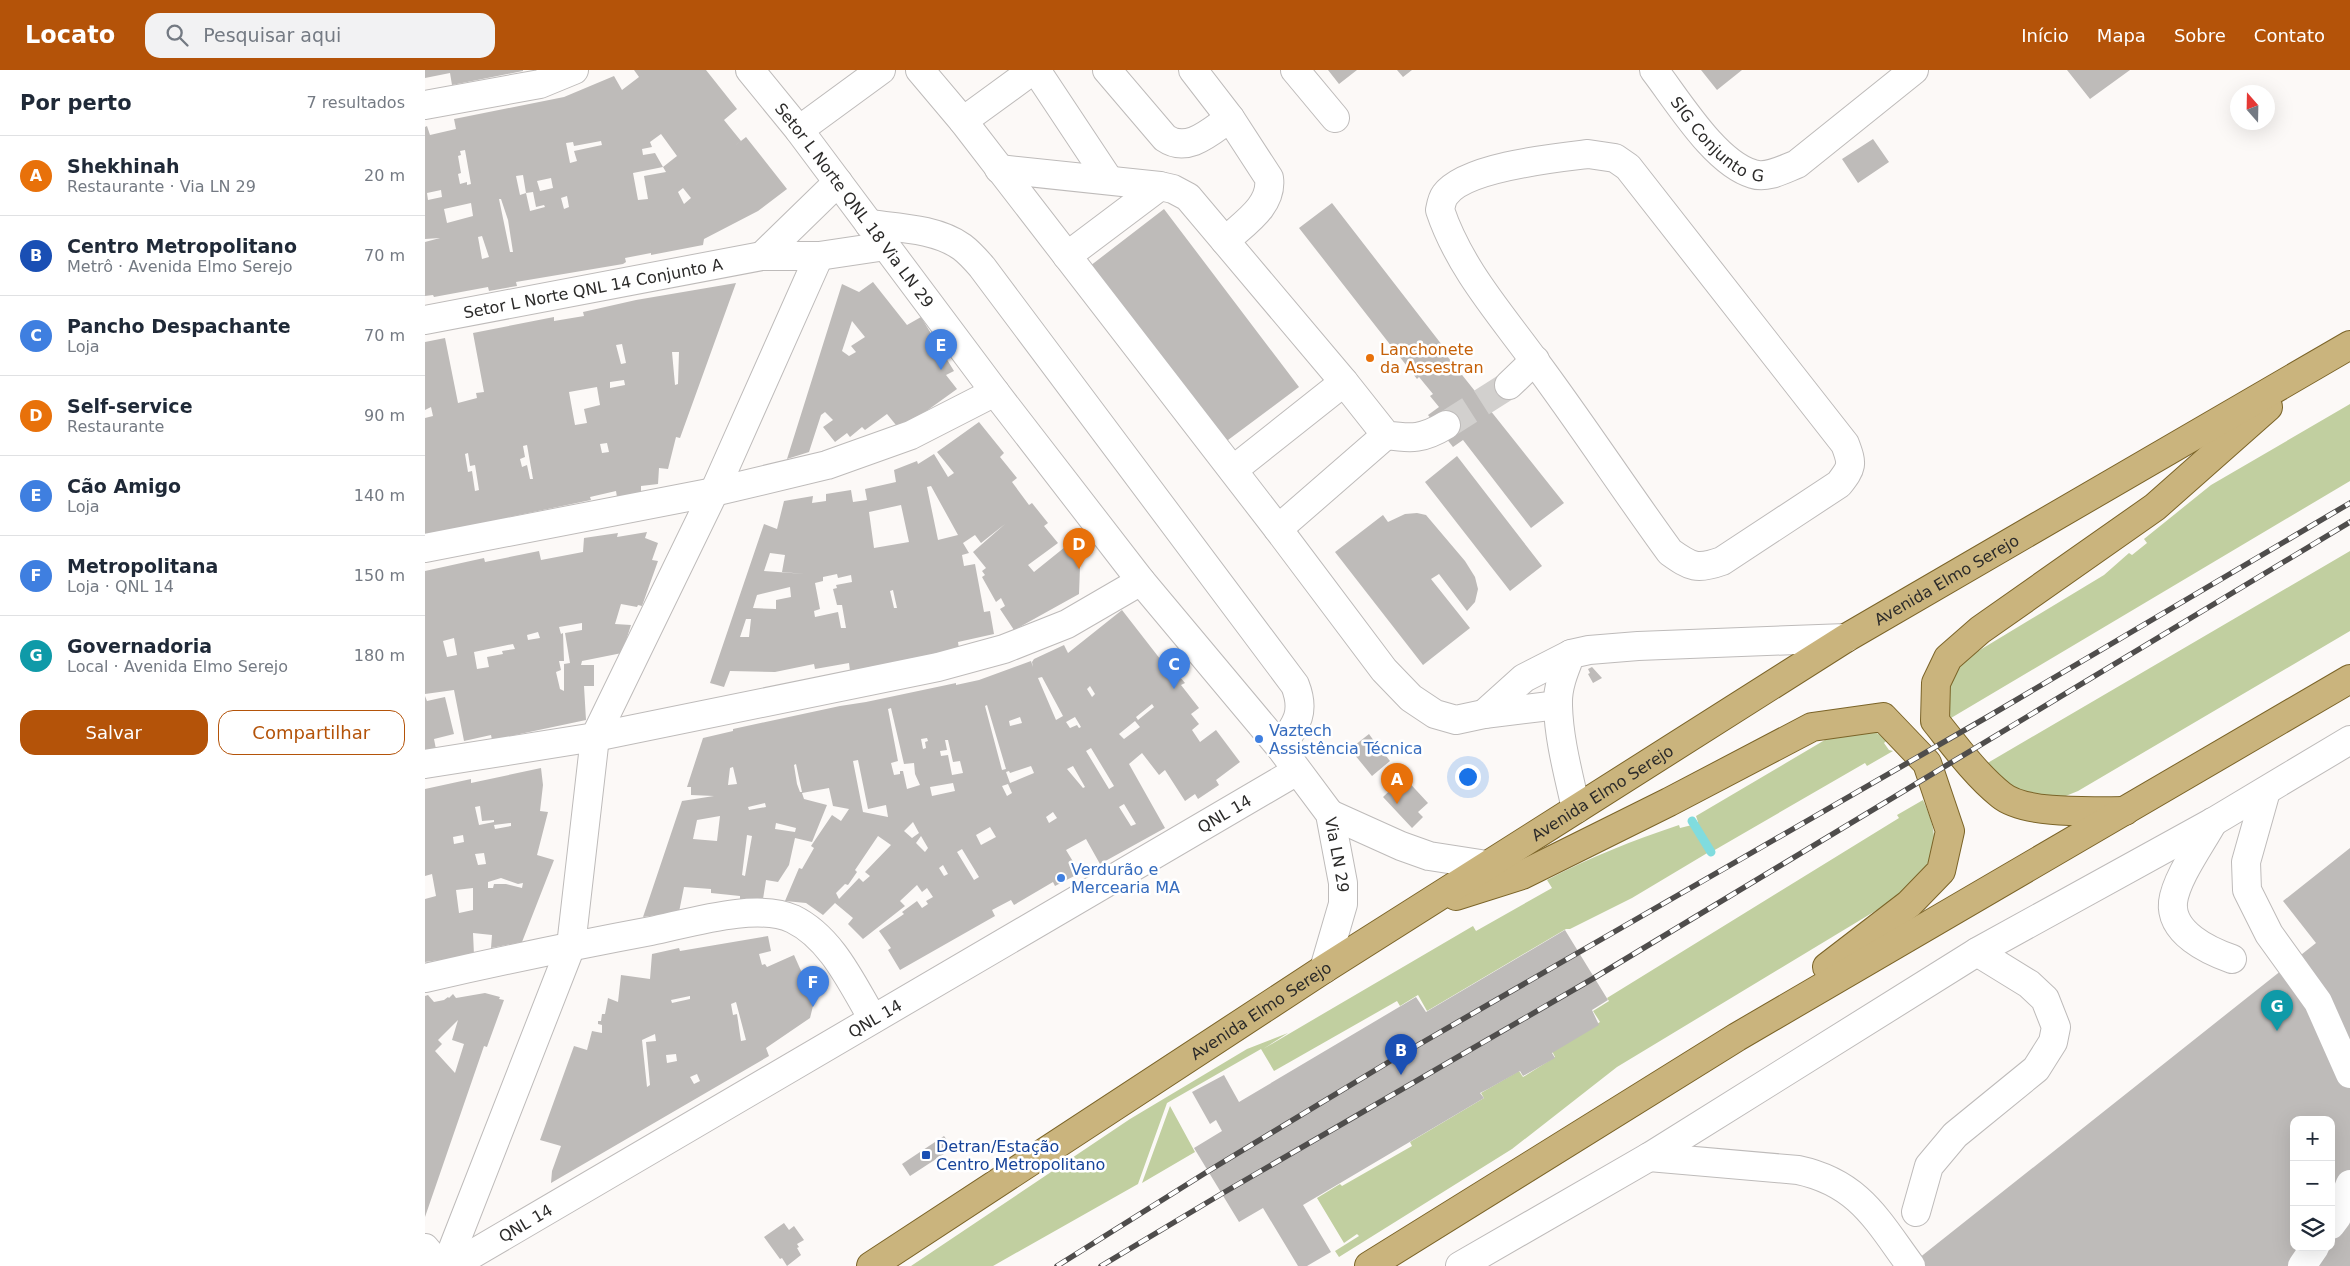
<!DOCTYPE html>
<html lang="pt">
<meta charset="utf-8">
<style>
:root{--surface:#fff;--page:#f2f2f3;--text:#1f2937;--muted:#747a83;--line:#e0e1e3;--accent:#b45309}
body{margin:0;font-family:"DejaVu Sans",sans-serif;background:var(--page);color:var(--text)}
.controls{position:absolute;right:15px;bottom:15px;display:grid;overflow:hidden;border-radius:10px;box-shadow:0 5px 20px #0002}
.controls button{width:45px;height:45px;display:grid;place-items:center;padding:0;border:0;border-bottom:1px solid var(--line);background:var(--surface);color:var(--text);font:25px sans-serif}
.compass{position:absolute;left:1805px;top:15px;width:45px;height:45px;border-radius:50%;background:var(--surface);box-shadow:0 5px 20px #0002;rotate:340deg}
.you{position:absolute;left:1042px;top:706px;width:18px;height:18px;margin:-12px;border:4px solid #fff;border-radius:50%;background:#1a73e8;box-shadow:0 0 0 8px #1a73e833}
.badge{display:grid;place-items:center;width:32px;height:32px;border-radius:50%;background:var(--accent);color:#fff;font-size:16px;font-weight:700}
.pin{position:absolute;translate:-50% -41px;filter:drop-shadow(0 1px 2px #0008)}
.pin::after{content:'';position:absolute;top:26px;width:18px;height:15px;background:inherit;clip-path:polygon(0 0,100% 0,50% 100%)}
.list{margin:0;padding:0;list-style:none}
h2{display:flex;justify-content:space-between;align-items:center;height:65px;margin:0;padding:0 20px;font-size:21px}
h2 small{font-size:16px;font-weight:400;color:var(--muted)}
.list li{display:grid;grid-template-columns:32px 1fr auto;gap:15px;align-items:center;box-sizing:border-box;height:80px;padding:0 20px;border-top:1px solid var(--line)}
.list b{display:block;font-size:19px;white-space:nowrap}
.list p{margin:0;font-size:16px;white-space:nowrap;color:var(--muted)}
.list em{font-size:16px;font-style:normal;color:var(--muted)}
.actions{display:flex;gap:10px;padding:15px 20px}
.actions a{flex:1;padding:11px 0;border:1px solid var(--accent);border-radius:15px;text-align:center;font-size:18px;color:var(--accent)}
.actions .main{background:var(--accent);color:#fff}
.icon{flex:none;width:28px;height:28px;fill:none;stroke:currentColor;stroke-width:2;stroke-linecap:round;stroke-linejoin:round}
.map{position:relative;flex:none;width:1925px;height:1196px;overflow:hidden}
header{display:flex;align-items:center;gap:30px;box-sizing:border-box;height:70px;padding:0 25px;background:var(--accent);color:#fff}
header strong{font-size:24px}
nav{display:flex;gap:28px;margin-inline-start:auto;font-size:18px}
.search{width:350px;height:45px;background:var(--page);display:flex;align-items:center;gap:12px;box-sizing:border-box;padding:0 18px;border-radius:15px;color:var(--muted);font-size:19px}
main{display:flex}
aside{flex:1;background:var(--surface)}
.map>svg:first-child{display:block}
.green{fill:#c1cfa0}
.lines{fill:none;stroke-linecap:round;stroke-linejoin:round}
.stream{stroke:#80dcde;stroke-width:9}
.building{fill:#bebbb9;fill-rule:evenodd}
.minor-tunnel{stroke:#d2d0ce;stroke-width:28;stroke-dasharray:28 14;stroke-linecap:butt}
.minor-casing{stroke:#bebbba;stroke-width:30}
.major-casing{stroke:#7b6428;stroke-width:30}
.minor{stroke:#fff;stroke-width:28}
.major{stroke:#cab47d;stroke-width:28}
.rail-casing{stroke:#4f4d4c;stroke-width:5.5}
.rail{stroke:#fff;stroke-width:4;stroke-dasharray:11;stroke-linecap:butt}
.food-dot{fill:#e8710a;stroke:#fff;stroke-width:2}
.shop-dot{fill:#3f7fe0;stroke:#fff;stroke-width:2}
.transit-dot{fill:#1a4fb4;stroke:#fff;stroke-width:2}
.labels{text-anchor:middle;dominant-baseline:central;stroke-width:5;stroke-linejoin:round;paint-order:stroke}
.street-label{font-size:16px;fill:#2c2b2a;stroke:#fff}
.food-label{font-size:16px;fill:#c56008;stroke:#fff;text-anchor:start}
.shop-label{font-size:16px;fill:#366cbe;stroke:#fff;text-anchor:start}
.transit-label{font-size:16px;fill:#164399;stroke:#fff;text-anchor:start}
</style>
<header>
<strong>Locato</strong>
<div class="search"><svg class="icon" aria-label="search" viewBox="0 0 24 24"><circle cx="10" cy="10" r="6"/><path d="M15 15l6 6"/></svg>Pesquisar aqui</div>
<nav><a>Início</a><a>Mapa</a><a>Sobre</a><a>Contato</a></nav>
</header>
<main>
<aside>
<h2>Por perto<small>7 resultados</small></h2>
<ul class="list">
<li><span class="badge" style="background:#e8710a">A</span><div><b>Shekhinah</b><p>Restaurante · Via LN 29</p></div><em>20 m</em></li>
<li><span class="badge" style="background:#1a4fb4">B</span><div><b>Centro Metropolitano</b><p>Metrô · Avenida Elmo Serejo</p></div><em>70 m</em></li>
<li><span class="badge" style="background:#3f7fe0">C</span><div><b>Pancho Despachante</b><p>Loja</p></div><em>70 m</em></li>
<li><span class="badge" style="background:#e8710a">D</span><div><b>Self-service</b><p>Restaurante</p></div><em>90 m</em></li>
<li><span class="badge" style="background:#3f7fe0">E</span><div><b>Cão Amigo</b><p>Loja</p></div><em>140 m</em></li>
<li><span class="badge" style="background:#3f7fe0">F</span><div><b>Metropolitana</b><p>Loja · QNL 14</p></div><em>150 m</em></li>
<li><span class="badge" style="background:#0f9aa8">G</span><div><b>Governadoria</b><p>Local · Avenida Elmo Serejo</p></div><em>180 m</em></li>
</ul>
<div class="actions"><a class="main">Salvar</a><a>Compartilhar</a></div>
</aside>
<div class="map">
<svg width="1925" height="1196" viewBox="0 0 1925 1196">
<rect width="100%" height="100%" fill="#fcf9f7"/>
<path class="green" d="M1925 334V411L1526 648 1521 641 1525 604 1545 586 1679 505 1704 483 1707 485 1722 473 1719 469 1786 415Z
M1925 481V561L1653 721 1626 732H1609L1554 698Z
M1449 661 1462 670 1459 673 1464 680 1468 681 1442 696 1440 693 1288 781 1270 754 1273 752 1271 746 1410 664Z
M1498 730C1517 772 1511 785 1485 820L1192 997 1087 1079 914 1187 910 1181 934 1166 932 1164 919 1173 892 1128 915 1114 917 1116 987 1076 985 1072 1059 1028 1056 1023 1094 1001 1098 1007 1130 987 1127 981 1175 952 1168 941 1184 931 1182 928 1474 748 1472 745Z
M1254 755 1255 758 1267 755 1284 782 1207 828 1145 859H1141L1002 941 993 925 975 936 972 931 849 1001 836 979 742 1033 713 1114 568 1196H486L705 1049 822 979 863 963 838 979 1048 856 1051 861 1127 818 1122 810C1165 787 1207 771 1254 755Z
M745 1036 770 1082 717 1113Z"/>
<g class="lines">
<path class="stream" d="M1267 751 1286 782"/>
</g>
<path class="building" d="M0 0H98V1L27 15 25 3 0 8Z
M209 0H281L312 39 299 50 316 71 307 78 321 67 362 119 333 141 279 169 278 175 226 185V183L200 188 201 192 198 194 91 212 92 216 64 221 63 217 9 227 8 225 0 226V172L15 168 0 169V57L2 56 5 65 31 59 29 49 139 27 189 6 197 20 214 7ZM236 64 252 86 238 97 230 83 218 85 217 79 227 77 225 72ZM176 71 177 75 149 81 152 91 145 93 141 73 148 72 149 76ZM40 80 46 114 42 115V112L35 114 33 104 36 103 33 86 36 85 35 81ZM238 97 241 102 219 106 223 129 213 130 208 103ZM98 105 101 123 108 122 111 137 119 135 120 137 105 141 101 123 95 125 91 106ZM126 108 128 118 115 121 112 111ZM258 118 266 128 259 134 253 122ZM16 120 17 127 3 130 2 123ZM142 126 144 137 139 139 136 128ZM74 129H76L83 150 88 182H85ZM46 133 48 146 22 153 19 139ZM57 166 64 187 57 189 53 167Z
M903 0H932L914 14Z
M972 0H987L978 7Z
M1276 0H1317L1292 20Z
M1642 0H1705L1665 29Z
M1448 69 1464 92 1433 113 1417 89Z
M907 133 1024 284 1022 286 1139 433 1106 458 1038 370 1028 377 1003 345 1014 337 1005 326 1008 324 994 307 992 309 874 158Z
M739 139 874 317 799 373 665 196Z
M448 212 482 255 496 247 529 301 521 305 532 319 475 360 462 344 440 360 437 357 425 367 422 363 410 372 398 357 408 350 400 342 396 345 384 382 362 389 417 214 434 222ZM427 251 440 267 426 276 431 282 424 286 417 281Z
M311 213 255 368 251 367 243 399 234 398 233 414 216 416V422L192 427 191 421 165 427 166 430 84 447V449L0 465V348L8 346 6 337 0 340V272L20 268 33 333 52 328 51 323 59 322 48 263 129 247V251L159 246 158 242 211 230ZM197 274 201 293 196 294 191 275ZM247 282H254L253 314 250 315ZM199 310 200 315 185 318V312ZM172 317 175 335 159 339 162 353 150 355 144 322ZM182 373 184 382 177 383 175 374ZM102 375 108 409H105L102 395 97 397 95 389 100 387 98 376ZM43 383 45 396 50 395 54 420 50 421 47 401 43 402 40 384Z
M554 352 579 383 575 387 592 408 587 412 604 435 607 433 623 453 619 456 633 473 603 495 609 502 640 477 655 497 654 524 589 560 575 539 580 536 576 528 571 532 557 507 560 505 557 501 561 498 548 482 580 454 556 473 550 465 538 473 544 483 537 485 539 496 550 494 559 542 565 541 569 564 533 572 534 579 425 601 424 593 390 599 389 594 350 602 305 601 299 617 285 613 339 454 352 459 359 431 388 426 387 433 401 431V424L426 420 428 432 442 430 440 419 471 412 469 400 492 391 493 394 509 384 523 407 529 403 512 382ZM506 416 533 465 513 470 502 417ZM476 435 484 472 449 478 444 442ZM345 483 360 485 357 502 380 504 339 501ZM412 504 413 508 426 505 427 512 411 515 412 518 408 519 412 535H417L421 558H416L413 542 390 547 389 541 395 539 390 513 398 511V507ZM365 517 366 527 351 530V539L328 538 332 525ZM468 520 472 538H469L465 521ZM321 549H326L324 567H315Z
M1032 386 1117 496 1085 521 1000 412Z
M992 443 1001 445 1040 491 1050 507 1053 519 1050 532 1042 541 1014 504 1006 509 1045 558 998 595 910 482 958 445 963 452 980 444Z
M222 462 220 468 233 473 227 490 233 491 217 536 213 535 212 537 196 534 190 554 206 555 197 583 157 591 156 595H169V616H159L161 650 67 670 66 665 39 671 29 620 0 624V501L59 488 60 492 114 481 116 490 158 482 159 468 193 463 192 467ZM157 553V560L140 563 145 593 139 594V621L135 619 131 602 136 600 134 591H139L138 563 136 564 134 557ZM113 562 115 568 103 570 102 565ZM29 568 32 585 22 587 18 571ZM88 574 90 579 77 581 78 584 62 587 64 597 52 599 49 582Z
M697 540 739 594 742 591 760 613 756 615 774 638 766 644 774 654 767 660 775 672 791 660 815 692 791 710 794 715 773 729 770 724 760 731 740 700 734 705 717 683 704 694 740 758 675 794 661 769 641 780 655 803 630 816 628 812 589 835 586 830 567 840 570 846 475 900 463 880 466 878 454 861 479 844 477 842 492 831 497 838 503 834 501 831 508 827 502 818 497 822 492 815 475 831 480 836 438 869 423 854 428 848 410 833 398 845 381 833 360 831 374 798 377 799 389 778 386 776 407 745 416 751 424 739 408 736 404 718 377 723 379 729 402 735 387 772 370 768 364 795 353 812 341 810 338 829 315 831V826L286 823V819L259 817 254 842 218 847 257 731 289 726 266 725V717H262L278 668 308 661V659L415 636 441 632 531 613V615L554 610 606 591 608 597 607 592 609 589 639 575 643 583ZM617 607 638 646 631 650 613 608ZM665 616 670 624 667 627 662 619ZM727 634 729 637 713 650 711 647ZM562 635 581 699 577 700 560 636ZM466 638 479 694 489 693 490 704 495 715 482 719 478 701H475V704L469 705 466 693 473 691 463 639ZM595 647 597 653 585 656 584 651ZM650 647 656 657 654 658 652 655 645 658 641 652ZM710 651 715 657 699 669 694 664ZM502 668 503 671 500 672 501 678 498 679 496 669ZM520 670H523L528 692 535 691 538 703 527 705 523 685 516 686 515 681 522 680ZM666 678 689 716 684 719 661 681ZM433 690 443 739 461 735 463 747 438 742 428 691ZM371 694 377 722H375L372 714 369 695ZM606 696 609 703 585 713 581 702 584 701 585 703ZM648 696 660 717 658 718 642 699ZM308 697 312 714 303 715 305 698ZM528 713 530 721 507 726 505 717ZM583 714 587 723 582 726 577 716ZM340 733 341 737 324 740 323 737ZM699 734 711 754 706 756 694 737ZM628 742 632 748 624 753 621 747ZM295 746 292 771 268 769 272 750ZM488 752 494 763 487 768 479 761ZM351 753 371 758 370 762 350 759ZM565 757 571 767 556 775 551 765ZM322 765 327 766 320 806 317 805ZM453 766 466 775 440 802 445 806 438 812 434 808 414 829 411 823 420 814 423 815 432 802 430 800ZM496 766 503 778 500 782 491 773ZM537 779 554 807 549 810 532 782ZM518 795 523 804 519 806 514 798Z
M1167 597 1177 608 1168 613 1163 604 1165 603 1163 599Z
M0 626 2 631 20 627 29 664 9 669 11 679 0 681Z
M944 664 949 671 951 669 963 684 961 686 965 691 947 706 925 679Z
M116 698 118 715 115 741 123 742 112 785 129 790 97 872 66 878 67 865 48 863 49 885 0 892V829L11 826 7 804 0 806V719L46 709V713ZM55 736 57 751 69 750V752L54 755 50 737ZM86 753V756L70 759 69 755ZM38 765 39 772 29 774 28 767ZM59 783 61 794 53 795 50 784ZM76 808 93 814 98 813 97 818 81 814H69L68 818H63V812ZM48 818V840L34 843 31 820Z
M979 707 1003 733 993 742 998 747 987 758 958 727Z
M1925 778V1196H1484L1891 873 1858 831ZM1869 1050H1906V1177H1869Z
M1140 860 1183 930 1167 940 1174 955 1127 983 1130 988 1098 1006 1095 1001 1063 1019 1055 1023 1059 1028 878 1135 906 1182 882 1196H873L838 1138 814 1152 769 1078 797 1061 791 1050 785 1054 767 1022 799 1005 814 1032 991 927 1001 942Z
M343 866 346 881 334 884 337 895 340 894 342 897 369 885 377 903 381 901 392 920 385 948 341 978 344 986 126 1113 127 1101 136 1076 115 1070 149 976 162 980 167 961 177 963V955L173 954V951H176L177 944H180L183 928 193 932 196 905 225 909 227 884 254 878 255 881ZM265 926V929L247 933 246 930ZM311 932 321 970 316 971 312 944 308 945 306 934ZM230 964 231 971 221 972 225 1015 222 1017 217 970ZM251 984 252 991 242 993 241 985ZM272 1004 275 1011 269 1014 265 1007Z
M60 923 75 927 74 929 79 930 62 977 59 976 0 1147V926L3 925 9 932 19 930 23 927 24 928 28 924 31 928ZM33 950 27 970 39 974 30 1003 10 981 17 974 13 970Z
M519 1066 528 1078 485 1106 477 1094Z
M359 1153 364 1160 369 1156 379 1170 372 1174 374 1177 372 1178 376 1185 362 1196 357 1188 355 1189 339 1167Z"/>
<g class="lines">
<path class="minor-tunnel" d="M1021 355 1084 315"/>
<g class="minor-casing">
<g id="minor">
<path id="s1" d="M325 0 374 60 570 322 716 511 855 677 905 744 918 813V834L899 899"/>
<path d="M495 0 538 51 853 459 959 600 986 628 1010 644 1031 650 1059 644 1133 635"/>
<path d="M611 0 684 110"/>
<path d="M682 0 740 68C763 84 786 61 805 48"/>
<path d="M768 0 805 48 844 108C848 136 818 154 800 171"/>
<path d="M870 0 910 48"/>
<path id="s2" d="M1229 0C1253 31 1290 93 1328 104 1342 109 1359 99 1372 94L1489 0"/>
<path d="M0 35 115 14 149 0"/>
<path d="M538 51 608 0"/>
<path d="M374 60 456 0"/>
<path d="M1163 84 1190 88 1203 97 1420 374C1428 395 1427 397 1414 414L1297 491C1272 500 1266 497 1245 482 1199 419 1156 353 1109 290 1074 242 1034 197 1015 140 1016 135 1017 129 1020 125 1040 97 1129 88 1163 84Z"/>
<path d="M574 99 735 116 748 119 763 127 919 312 961 365C987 369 998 369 1021 355"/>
<path d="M444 154C475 158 512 159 537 177 545 183 551 190 557 197L870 615C881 643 871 655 855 677"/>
<path d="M337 186 413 112"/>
<path d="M642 186 735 116"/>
<path id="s3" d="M0 250 337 186H394L461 176"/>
<path d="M1084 315 1110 290"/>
<path d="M808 400 919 312"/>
<path d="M853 459 961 365"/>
<path d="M0 478 289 422 402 395 486 365 570 322"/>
<path d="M1059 644 1099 608 1146 584"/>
<path d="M0 694 170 667 513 597 579 579 642 554 716 511"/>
<path d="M1841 721 1821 792 1822 820 1844 864 1893 932 1925 1004"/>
<path d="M1151 739C1144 706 1134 671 1133 636 1132 618 1139 601 1146 584L1164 580 1213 576 1421 568"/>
<path d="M905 744 976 776 1004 786 1062 795"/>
<path d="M1788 752C1776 774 1751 808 1748 832 1745 863 1784 881 1807 889"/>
<path d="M0 908C75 891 151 875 226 861 265 853 332 832 368 849 407 868 427 914 448 949"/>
<path d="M1224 1087 1373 1100C1434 1113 1452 1150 1486 1196"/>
<path d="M1491 1142 1504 1096 1530 1065 1611 999 1628 972 1631 957 1620 929 1604 914 1552 882"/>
<path d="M1906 1155 1912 1147 1925 1114"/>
<path d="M0 1178 15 1196"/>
<path d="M21 1196 146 876 170 667 289 422 394 186"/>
<path id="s4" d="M27 1196 872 701"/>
<path d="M1035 1196 1224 1087 1552 882 1788 752 1925 670"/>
<path d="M1877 1196 1890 1177"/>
</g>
</g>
<g class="major-casing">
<g id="major">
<path d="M1700 741C1669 741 1600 745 1576 725 1551 705 1530 676 1510 651L1511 613 1523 588 1555 560 1730 437 1843 337"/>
<path d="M1031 826 1097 805 1244 732 1387 657 1458 647 1502 693 1525 761 1516 801 1484 834 1402 897"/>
<path id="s5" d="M446 1196 899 899 1421 568 1925 275"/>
<path d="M944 1196 1312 967 1925 609"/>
</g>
</g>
<use href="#minor" class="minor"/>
<use href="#major" class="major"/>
<g class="rail-casing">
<path id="rail" d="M632 1196 785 1100 967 990 1564 646 1925 433
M676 1196 798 1123 1169 908 1925 452"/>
</g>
<use href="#rail" class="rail"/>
</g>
<circle class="food-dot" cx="945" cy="288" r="5"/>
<g class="shop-dot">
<circle cx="834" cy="669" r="5"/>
<circle cx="636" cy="808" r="5"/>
</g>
<rect class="transit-dot" x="496" y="1080" width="10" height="10" rx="2.5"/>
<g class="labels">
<g class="street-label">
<text stroke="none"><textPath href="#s2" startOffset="96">SIG Conjunto G</textPath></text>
<text stroke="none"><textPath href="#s1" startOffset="171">Setor L Norte QNL 18 Via LN 29</textPath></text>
<text stroke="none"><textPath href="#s3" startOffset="171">Setor L Norte QNL 14 Conjunto A</textPath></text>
<text stroke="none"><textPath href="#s5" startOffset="1276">Avenida Elmo Serejo</textPath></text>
<text stroke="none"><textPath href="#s5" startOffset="871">Avenida Elmo Serejo</textPath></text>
<text stroke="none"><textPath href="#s4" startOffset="895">QNL 14</textPath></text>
<text stroke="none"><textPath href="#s1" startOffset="985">Via LN 29</textPath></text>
<text stroke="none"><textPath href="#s5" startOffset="466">Avenida Elmo Serejo</textPath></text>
<text stroke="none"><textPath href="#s4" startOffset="490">QNL 14</textPath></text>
<text stroke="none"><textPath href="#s4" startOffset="85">QNL 14</textPath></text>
</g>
<g class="food-label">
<text x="955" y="279">Lanchonete<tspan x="955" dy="18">da Assestran</tspan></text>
</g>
<g class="shop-label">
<text x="844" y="660">Vaztech<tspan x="844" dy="18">Assistência Técnica</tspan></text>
<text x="646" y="799">Verdurão e<tspan x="646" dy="18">Mercearia MA</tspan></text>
</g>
<g class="transit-label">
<text x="511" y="1076">Detran/Estação<tspan x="511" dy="18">Centro Metropolitano</tspan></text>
</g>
</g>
</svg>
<div class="controls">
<button>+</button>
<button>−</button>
<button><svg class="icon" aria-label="layers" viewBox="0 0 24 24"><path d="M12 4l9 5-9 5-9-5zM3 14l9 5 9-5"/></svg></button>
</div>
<svg class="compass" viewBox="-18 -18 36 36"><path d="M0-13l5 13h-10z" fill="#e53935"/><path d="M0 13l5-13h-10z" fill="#747a83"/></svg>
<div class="you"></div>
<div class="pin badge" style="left:972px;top:734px;background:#e8710a">A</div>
<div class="pin badge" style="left:976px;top:1005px;background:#1a4fb4">B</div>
<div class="pin badge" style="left:749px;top:619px;background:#3f7fe0">C</div>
<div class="pin badge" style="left:654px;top:499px;background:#e8710a">D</div>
<div class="pin badge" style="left:516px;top:300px;background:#3f7fe0">E</div>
<div class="pin badge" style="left:388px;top:937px;background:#3f7fe0">F</div>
<div class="pin badge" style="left:1852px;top:961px;background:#0f9aa8">G</div>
</div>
</main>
